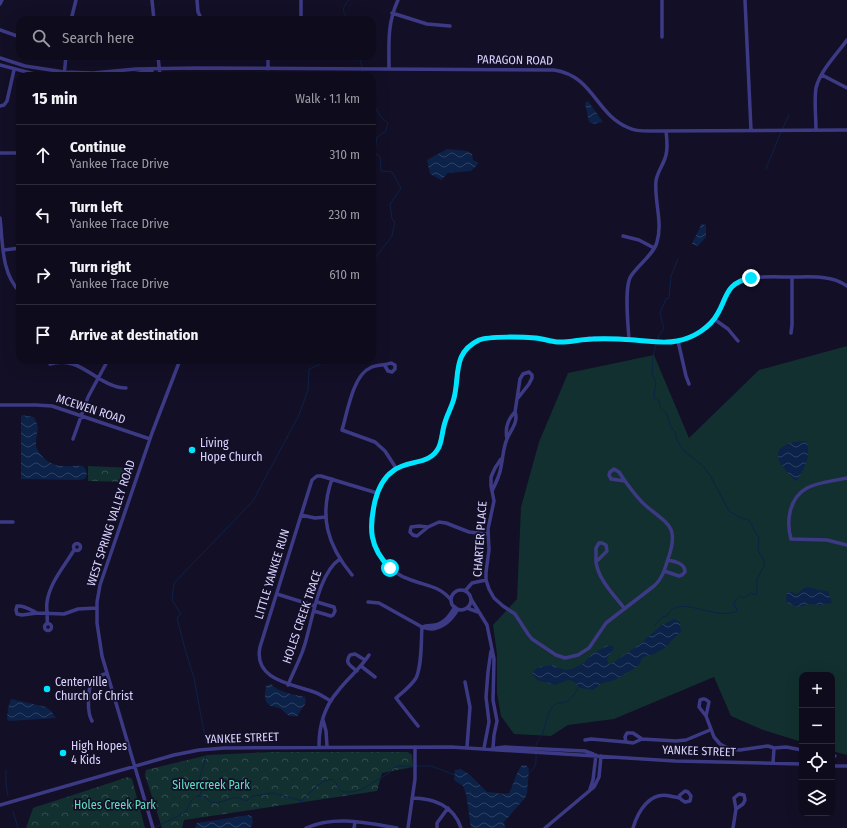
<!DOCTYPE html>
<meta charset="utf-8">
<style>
:root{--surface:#0e0b1c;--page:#171425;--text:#f1f3f6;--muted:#9b9ba3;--line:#2e2b3b}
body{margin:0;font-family:"Fira Sans Condensed",sans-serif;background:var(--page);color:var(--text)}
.controls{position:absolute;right:12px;bottom:12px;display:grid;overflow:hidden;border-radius:8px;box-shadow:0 4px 16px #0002}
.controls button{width:36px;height:36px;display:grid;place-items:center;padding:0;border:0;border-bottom:1px solid var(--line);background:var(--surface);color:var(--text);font:20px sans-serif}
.stop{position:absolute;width:12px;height:12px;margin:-9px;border:3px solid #00e5ff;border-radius:50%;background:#fff}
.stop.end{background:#00e5ff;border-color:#fff;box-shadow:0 1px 4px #0008}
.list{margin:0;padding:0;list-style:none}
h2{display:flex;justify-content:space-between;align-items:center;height:52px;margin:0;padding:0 16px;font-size:17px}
h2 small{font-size:13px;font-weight:400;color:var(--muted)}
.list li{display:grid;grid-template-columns:26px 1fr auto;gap:12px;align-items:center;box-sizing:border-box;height:60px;padding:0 16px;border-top:1px solid var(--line)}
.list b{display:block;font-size:15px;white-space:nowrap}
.list p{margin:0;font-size:13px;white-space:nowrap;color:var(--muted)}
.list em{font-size:13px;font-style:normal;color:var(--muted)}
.icon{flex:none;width:22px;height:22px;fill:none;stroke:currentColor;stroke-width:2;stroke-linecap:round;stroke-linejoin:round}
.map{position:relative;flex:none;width:847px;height:828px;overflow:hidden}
.search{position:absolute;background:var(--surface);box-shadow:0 4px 16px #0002;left:16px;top:16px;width:360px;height:44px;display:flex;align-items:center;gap:10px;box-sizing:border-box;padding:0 14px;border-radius:12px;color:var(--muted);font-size:15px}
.panel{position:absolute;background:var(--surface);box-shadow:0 4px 16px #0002;left:16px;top:72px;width:360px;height:292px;border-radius:12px}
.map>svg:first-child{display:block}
.grass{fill:#12302f}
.park{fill:url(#park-crowns)}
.water{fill:url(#water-waves)}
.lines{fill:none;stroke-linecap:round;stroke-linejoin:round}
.stream{stroke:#0c2248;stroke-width:1}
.minor{stroke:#3d3a85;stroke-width:3.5}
.route{stroke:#00e5ff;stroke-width:5}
.poi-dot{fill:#00e5ff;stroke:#130f26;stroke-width:1.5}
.labels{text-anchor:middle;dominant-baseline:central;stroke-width:3.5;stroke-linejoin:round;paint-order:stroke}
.street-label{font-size:12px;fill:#d9d4ff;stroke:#130f26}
.poi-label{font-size:12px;fill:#d9d4ff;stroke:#130f26;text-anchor:start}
.park-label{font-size:12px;fill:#5fe0c0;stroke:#130f26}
</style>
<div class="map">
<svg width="847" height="828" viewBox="0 0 847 828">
<defs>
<pattern id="park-crowns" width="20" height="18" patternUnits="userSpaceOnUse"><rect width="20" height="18" fill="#12302f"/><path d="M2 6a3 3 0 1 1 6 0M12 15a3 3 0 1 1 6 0" fill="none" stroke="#344d4e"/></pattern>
<pattern id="water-waves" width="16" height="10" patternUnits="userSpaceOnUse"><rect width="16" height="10" fill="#0c2248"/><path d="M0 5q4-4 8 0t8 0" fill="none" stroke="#2f4163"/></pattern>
</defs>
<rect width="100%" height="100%" fill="#130f26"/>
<path class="grass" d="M847 346V755L832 751V675H802V742L763 730 731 716 714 677 614 719 568 725 551 736 514 734 501 716 497 693V654L493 625 517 599 521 507 539 442 568 373 654 355 689 438 759 370Z"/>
<path class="park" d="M88 466 134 468 129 482 88 481Z
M271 752H408L412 755 413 767 382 773 377 791 184 820 182 828H162L145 775 146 770 208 755Z
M128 777 132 779 145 828H26L33 808Z"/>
<path class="water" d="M588 101 603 122 593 124 589 122 585 103Z
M447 149 467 151 472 154 473 160 479 163 471 171 448 173 441 180 430 174 427 160Z
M701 224 706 225V237L698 246 692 244C694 237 699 232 701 224Z
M21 415 34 417C41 431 36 429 36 443 36 449 39 453 43 457 55 470 67 465 83 466 87 471 88 473 85 479L78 480 21 479Z
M805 441 807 442C811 457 805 467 797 480L795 481C790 474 782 468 779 460 773 445 794 441 805 441Z
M810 587 818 590 828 591 832 603 820 605 809 604 799 607 787 603 786 600 787 592H791L797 594 804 588Z
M674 619 680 622 681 632 672 640 665 648 654 654 643 657 638 666 620 677 612 681 602 683 593 690 580 688 573 681 568 680 555 685 537 680 532 673 538 667 553 665 564 670 572 669 584 663 592 654 603 648 606 645 613 646V650L607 658 608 663 611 664 636 647 662 625Z
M271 684C280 693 293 694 305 697 308 706 300 708 298 716 287 717 288 715 281 709 278 707 274 707 271 706 263 703 265 693 266 686Z
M11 699 46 707 51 711 56 718 9 721 7 719 8 708Z
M522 765H526L529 769 527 793 525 798 504 822 505 828H471L466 794 463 786 454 780 455 770 461 769 470 775 487 792C495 792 501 795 509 793 514 784 515 774 522 765Z
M249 815 252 817 253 822 251 827 249 828H195L197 823Z"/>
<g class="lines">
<path class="stream" d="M349 20C341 11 342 8 349 0
M359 56 362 67
M362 71 363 76
M372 102 381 117 388 123 386 131 377 137 375 152 380 157 381 171 392 172 401 188 390 204 392 219 395 222 392 236 372 262
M782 130 789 115
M766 169 781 132
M658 341 659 335 664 329 660 313 666 299 669 298 671 276 678 259
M655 625 663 616 666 617C669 613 670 610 675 608 689 601 719 620 737 611V609L734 606 735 601 740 596 744 598 750 593 756 595 757 594V579L764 566V561L758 550 759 538C755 533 753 526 749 520L741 518 729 511 711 477 703 466 683 450 677 440 675 432 671 427 666 413 660 407 659 401 654 398V394L656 383 652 373 653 356 656 344
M206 743 194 678 185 649 177 618 181 614 172 600 174 583 253 501 299 415 308 390 309 369 321 364 323 360
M536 746C536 741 540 739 542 735 547 724 546 710 557 703 568 705 574 695 579 687
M6 770V785L8 796
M529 773C537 767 536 763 536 753
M199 796C202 791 202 789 198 784 200 774 205 765 206 755
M13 811 18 828
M154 828 186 812 191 801 196 796 206 797 210 802C213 802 217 803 220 802 233 799 232 794 246 801L253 796 273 793 302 801C312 791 318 781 332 779L336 783 339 790 344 792H353L362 789 389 773 393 768 400 766H431L455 775"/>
<path class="minor" d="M152 0 154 20
M197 0 198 12 202 20
M662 0V37
M745 0 751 130
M0 4 2 0
M392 13 427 24 450 26
M71 20 76 0
M299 20 301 17V0
M0 30 20 37
M158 56 160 76
M268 56V69
M0 58 25 66 64 72 93 73 136 69 196 68 554 70C594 76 595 114 629 128 637 132 648 131 656 131L847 130
M0 65 42 76
M389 69C389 43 387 24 398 0
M822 75 847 88
M64 76 66 56
M119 76 152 71
M0 106 4 105 7 101 14 70
M816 130C816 117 814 101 816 88 820 71 836 55 847 40
M0 153H20
M0 218C3 243 1 273 20 292
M623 236 639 240 654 248
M4 250 20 248
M714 319 728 329 738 341
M791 333 792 325V277
M629 339C628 325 624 286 631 276 638 265 654 254 657 242 663 222 654 201 656 181 657 172 664 164 666 155 668 147 667 139 666 131
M678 341 686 376 689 384
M50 364C81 354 98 388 126 388
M385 366 388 371 392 372 395 369V365L391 363C384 366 377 364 370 368 353 375 347 414 342 430L375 442 385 451 396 468
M0 405H36L52 406 150 439
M73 439 88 397 108 360
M507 439C505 429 508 419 515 412
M501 459 495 468 491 477V486L494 501 488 529 489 550 486 572V580L489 589 494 598 503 606 515 614 528 634 532 639 556 655 565 658 578 655 589 648 606 623 654 586C662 579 665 569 668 559 680 525 667 524 645 505 637 498 631 489 625 481
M614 469 619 472 625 481 611 479 609 475 610 472Z
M847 478C834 481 818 482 807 488 789 498 786 521 791 539L827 540 847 545
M332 479C319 516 327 545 352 575
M492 491C496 483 500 475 501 467 503 458 503 448 507 439 510 431 519 422 515 412L520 379 523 374 529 372 532 375V378L529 384 518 398
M301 515 315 518 326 517
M0 522H13
M428 527 419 526 411 527 410 532 413 535 417 536 428 527 439 522 446 523 469 532 488 534
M599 543H602L606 545 607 551 596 562V548Z
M73.5 547a3.5 3.5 0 1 1 7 0a3.5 3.5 0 1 1-7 0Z
M596 562C598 579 614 595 624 608
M664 571 679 576 682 575 685 572C685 563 675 562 668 560
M451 600a10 10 0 1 1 20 0a10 10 0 1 1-20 0Z
M465 591 472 583 486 580
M277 594 315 606
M471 599 487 625 494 659 493 700 497 721 494 735 493 748
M451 600C440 586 427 586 411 580 386 572 368 547 371 519 373 506 377 488 386 477 401 459 422 468 435 452 442 444 441 434 444 424 446 416 451 408 454 399 458 383 454 363 467 349 471 345 476 341 482 339 494 336 526 337 539 339 546 340 554 342 561 342 571 342 581 339 591 338 606 338 621 338 636 340 655 342 671 344 688 338 701 333 713 323 719 311 723 302 725 292 734 285 738 281 745 278 751 278 764 276 779 277 792 277 803 277 815 276 826 278 834 279 841 282 847 286
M368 602 379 603 422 627C421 642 422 665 416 678 411 686 403 692 396 698L418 726
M455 607C450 615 445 623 435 625 431 626 427 625 422 627 438 634 451 621 458 609
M467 608 478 612
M314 611 331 616 333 615 335 611 334 607 317 602
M37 613C31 610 24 605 17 606L16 610 17 614 22 615 37 613 64 614 78 609 97 608
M44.5 627a3.5 3.5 0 1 1 7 0a3.5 3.5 0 1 1-7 0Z
M47 624C48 617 46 609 47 602 50 582 64 567 74 550
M361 666 375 677
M357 671C351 666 344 663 350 655L355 654 365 660
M465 682 470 707 467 747
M288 685C293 672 300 660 304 647 312 623 318 573 340 559
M331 701C325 698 320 694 314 692 292 684 253 680 260 647L312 480 317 476H321L377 493
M706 716 709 702C706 699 704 698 700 700L699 707 706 716 714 737 720 744 729 749 740 750 768 746 774 748 786 747 802 750
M323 720 326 731 327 746
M92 721C87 713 87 688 93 681 97 676 102 675 107 673
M642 739 633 743 626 742 625 737 627 733H633L642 739 676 741 686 740 710 730
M585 740 591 739 626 742
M319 746C319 726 324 707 338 691 348 678 360 669 369 655
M484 748 489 722 486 697 488 672 491 651
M496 748 505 747 585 751 593 754
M832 756H835
M773 763 774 748
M832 766H847
M590 789 593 780 596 755
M412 798C434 798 454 806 461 828
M0 805 174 755 199 750 224 748 451 747 675 761 802 764
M153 828 102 656 97 623V602L100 585 152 433 180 360
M306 828C335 815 367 823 397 828
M354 828 355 822
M408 828 415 779V747
M437 828V823L448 808
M545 828 594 787 599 777 601 756
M633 828C638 811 650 791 670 796 673 797 677 797 680 798 681 800 683 801 685 802L690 801 691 796 688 792 685 791 680 795 679 798
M733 828 736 809 734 798 739 794 744 795 745 800 743 804 736 809"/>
</g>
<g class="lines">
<path class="route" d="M390 568C369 547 369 528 375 501 378 489 383 478 393 471 408 459 430 466 439 447 442 440 442 433 444 426 446 416 452 407 454 398 460 375 452 353 479 340 489 336 524 337 536 338 543 339 550 341 557 342 569 343 581 339 593 339 607 338 621 339 635 340 649 341 663 344 677 341 693 338 710 328 718 313 728 295 726 283 751 278"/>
</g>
<g class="poi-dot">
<circle cx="192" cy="450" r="4"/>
<circle cx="47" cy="689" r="4"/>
<circle cx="63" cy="753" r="4"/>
</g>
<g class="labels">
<g class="street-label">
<text transform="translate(515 60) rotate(1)">PARAGON ROAD</text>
<text transform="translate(91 409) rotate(18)">MCEWEN ROAD</text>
<text transform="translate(111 523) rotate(-72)">WEST SPRING VALLEY ROAD</text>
<text transform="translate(480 539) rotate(-86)">CHARTER PLACE</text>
<text transform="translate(272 574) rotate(-73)">LITTLE YANKEE RUN</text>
<text transform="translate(302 617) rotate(-71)">HOLES CREEK TRACE</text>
<text transform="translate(242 738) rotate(-2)">YANKEE STREET</text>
<text transform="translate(699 751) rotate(2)">YANKEE STREET</text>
</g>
<g class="poi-label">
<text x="200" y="443">Living<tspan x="200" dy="14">Hope Church</tspan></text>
<text x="55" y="682">Centerville<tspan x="55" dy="14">Church of Christ</tspan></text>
<text x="71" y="746">High Hopes<tspan x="71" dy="14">4 Kids</tspan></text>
</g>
<g class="park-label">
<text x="211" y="785">Silvercreek Park</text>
<text x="115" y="805">Holes Creek Park</text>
</g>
</g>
</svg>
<div class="controls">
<button>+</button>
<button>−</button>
<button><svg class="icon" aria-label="locate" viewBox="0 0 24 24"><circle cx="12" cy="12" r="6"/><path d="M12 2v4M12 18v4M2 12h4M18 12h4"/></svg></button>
<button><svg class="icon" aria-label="layers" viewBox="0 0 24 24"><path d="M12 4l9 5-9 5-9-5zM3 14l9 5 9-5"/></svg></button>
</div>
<div class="stop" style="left:390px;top:568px"></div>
<div class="stop end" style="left:751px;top:278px"></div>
<div class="search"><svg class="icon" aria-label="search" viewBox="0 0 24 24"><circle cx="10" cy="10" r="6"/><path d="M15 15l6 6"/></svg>Search here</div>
<section class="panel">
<h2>15 min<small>Walk · 1.1 km</small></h2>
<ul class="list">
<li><svg class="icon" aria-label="ahead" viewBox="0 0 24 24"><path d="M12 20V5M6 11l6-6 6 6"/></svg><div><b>Continue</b><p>Yankee Trace Drive</p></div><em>310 m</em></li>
<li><svg class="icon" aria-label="left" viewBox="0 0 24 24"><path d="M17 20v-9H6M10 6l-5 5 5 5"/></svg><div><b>Turn left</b><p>Yankee Trace Drive</p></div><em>230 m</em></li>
<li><svg class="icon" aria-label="right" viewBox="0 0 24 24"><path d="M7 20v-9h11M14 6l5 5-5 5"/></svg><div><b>Turn right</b><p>Yankee Trace Drive</p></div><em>610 m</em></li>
<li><svg class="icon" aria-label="arrive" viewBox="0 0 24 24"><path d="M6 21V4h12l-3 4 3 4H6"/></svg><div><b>Arrive at destination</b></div></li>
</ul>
</section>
</div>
